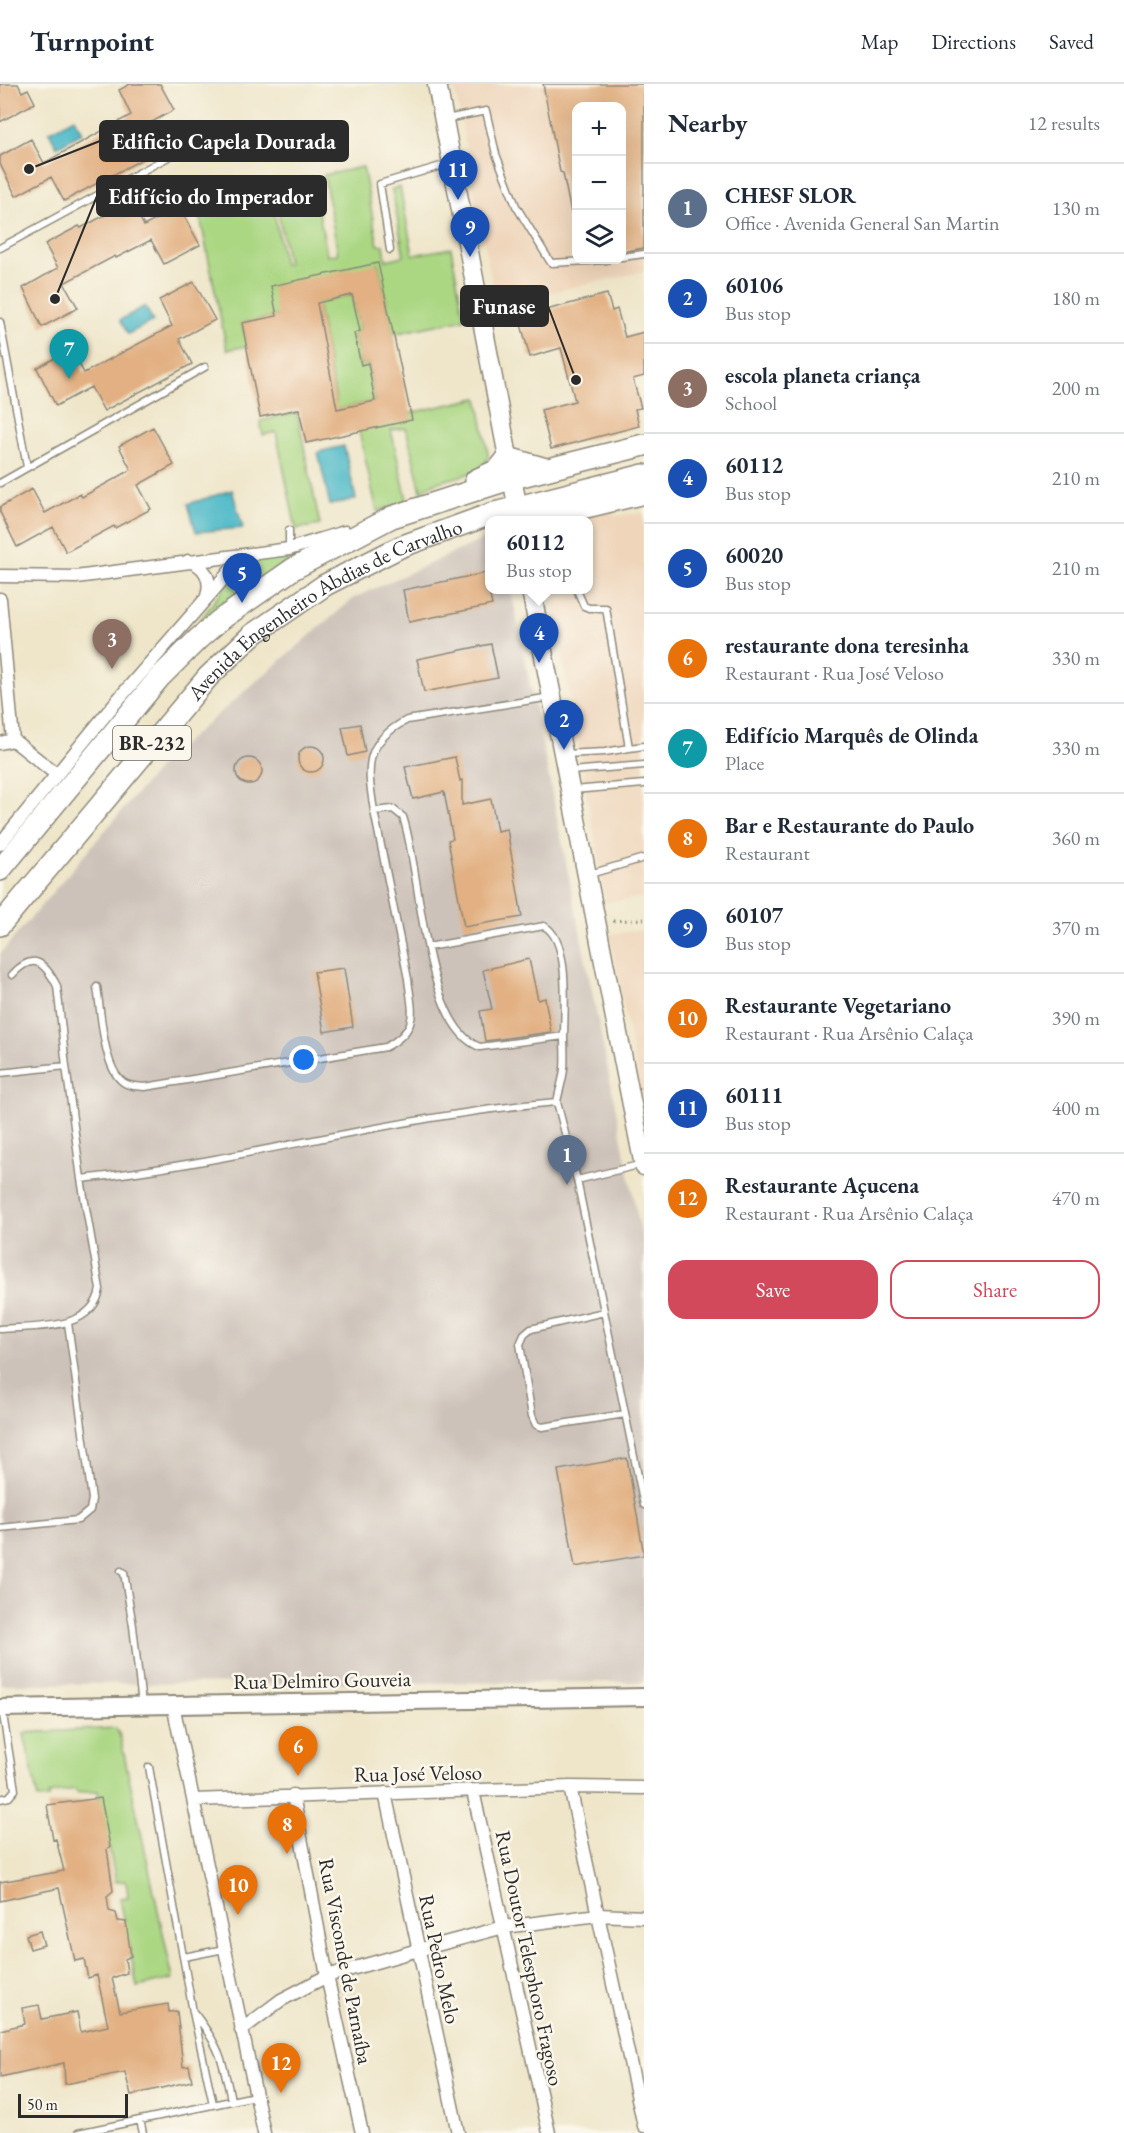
<!DOCTYPE html>
<meta charset="utf-8">
<style>
:root{--surface:#fff;--page:#f2f2f3;--text:#1f2937;--muted:#747a83;--line:#e0e1e3;--accent:#d1495b}
body{margin:0;font-family:"EB Garamond",serif;background:var(--page);color:var(--text)}
.controls{position:absolute;right:18px;top:18px;display:grid;overflow:hidden;border-radius:12px;box-shadow:0 6px 24px #0002}
.controls button{width:54px;height:54px;display:grid;place-items:center;padding:0;border:0;border-bottom:2px solid var(--line);background:var(--surface);color:var(--text);font:30px sans-serif}
.scale{position:absolute;left:18px;bottom:15px;width:110px;box-sizing:border-box;padding-left:6px;border:3px solid #2b2b2b;border-top:0;font-size:16px;line-height:21px;white-space:nowrap;color:#2b2b2b;-webkit-text-stroke:4px #fbf7ec;paint-order:stroke}
.you{position:absolute;left:304px;top:976px;width:21px;height:21px;margin:-15px;border:4px solid #fff;border-radius:50%;background:#1a73e8;box-shadow:0 0 0 9px #1a73e833}
.badge{display:grid;place-items:center;width:39px;height:39px;border-radius:50%;background:var(--accent);color:#fff;font-size:20px;font-weight:700}
.pin{position:absolute;translate:-50% -50px;filter:drop-shadow(0 2px 3px #0008)}
.pin::after{content:'';position:absolute;top:32px;width:21px;height:18px;background:inherit;clip-path:polygon(0 0,100% 0,50% 100%)}
.popup{position:absolute;left:485px;top:432px;width:108px;height:78px;box-sizing:border-box;display:grid;place-content:center;border-radius:12px;background:var(--surface);filter:drop-shadow(0 2px 4px #0005);font-size:20px;white-space:nowrap;color:var(--muted)}
.popup b{font-size:22px;color:var(--text)}
.popup::after{content:'';position:absolute;left:50%;top:100%;margin-left:-12px;border:12px solid transparent;border-top-color:var(--surface)}
.list{margin:0;padding:0;list-style:none}
h2{display:flex;justify-content:space-between;align-items:center;height:78px;margin:0;padding:0 24px;font-size:26px}
h2 small{font-size:20px;font-weight:400;color:var(--muted)}
.list li{display:grid;grid-template-columns:39px 1fr auto;gap:18px;align-items:center;box-sizing:border-box;height:90px;padding:0 24px;border-top:2px solid var(--line)}
.list b{display:block;font-size:22px;white-space:nowrap}
.list p{margin:0;font-size:20px;white-space:nowrap;color:var(--muted)}
.list em{font-size:20px;font-style:normal;color:var(--muted)}
.actions{display:flex;gap:12px;padding:18px 24px}
.actions a{flex:1;padding:14px 0;border:2px solid var(--accent);border-radius:18px;text-align:center;font-size:21px;color:var(--accent)}
.actions .main{background:var(--accent);color:#fff}
.icon{flex:none;width:33px;height:33px;fill:none;stroke:currentColor;stroke-width:2;stroke-linecap:round;stroke-linejoin:round}
.map{position:relative;flex:none;width:644px;height:2049px;overflow:hidden}
header{display:flex;align-items:center;gap:36px;box-sizing:border-box;height:84px;padding:0 30px;background:var(--surface);border-bottom:2px solid var(--line)}
header strong{font-size:28px}
nav{display:flex;gap:33px;margin-inline-start:auto;font-size:21px}
main{display:flex}
aside{flex:1;background:var(--surface)}
.map>svg:first-child{display:block}
.built{fill:#efd6bb;fill-rule:evenodd}
.industrial{fill:#cdc2b9}
.green{fill:#abd783;stroke:#6b8157;stroke-width:1.5}
.water{fill:#4db9c8;stroke:#3c727a;stroke-width:1.5}
.building{fill:#e2b082;fill-rule:evenodd}
.lines{fill:none;stroke-linecap:round;stroke-linejoin:round}
.lane-casing{stroke:#8d887a;stroke-width:9}
.street-casing{stroke:#8d887a;stroke-width:15}
.secondary-casing{stroke:#8d887a;stroke-width:20}
.primary-casing{stroke:#8d887a;stroke-width:21}
.highway-casing{stroke:#8d887a;stroke-width:24}
.path{stroke:#8d887a;stroke-width:3;stroke-dasharray:1.5 4.5;stroke-linecap:butt}
.lane{stroke:#fff;stroke-width:6}
.street{stroke:#fff;stroke-width:12}
.secondary{stroke:#fff;stroke-width:16}
.primary{stroke:#fff;stroke-width:18}
.highway{stroke:#fff;stroke-width:21}
.labels{text-anchor:middle;dominant-baseline:central;stroke-width:5;stroke-linejoin:round;paint-order:stroke}
.shield{fill:#fbf7ec;stroke:#696865;stroke-width:1.5}
.shield-label{font-size:20px;font-weight:bold;fill:#2b2b2b}
.street-label{font-size:21px;fill:#2b2b2b;stroke:#fbf7ec}
.leader{fill:none;stroke:#2b2b2b;stroke-width:2}
.callout-dot{fill:#2b2b2b;stroke:#fbf7ec;stroke-width:2}
.callout{fill:#2b2b2b;stroke:#2b2b2b;stroke-width:2}
.callout-label{font-size:22px;text-anchor:middle;font-weight:bold;fill:#fff}
</style>
<header>
<strong>Turnpoint</strong>
<nav><a>Map</a><a>Directions</a><a>Saved</a></nav>
</header>
<main>
<div class="map">
<svg width="644" height="2049" viewBox="0 0 644 2049">
<rect width="100%" height="100%" fill="#fbf7ec"/>
<filter id="ink" filterUnits="userSpaceOnUse"><feTurbulence type="fractalNoise" baseFrequency=".0167" numOctaves="2"/><feDisplacementMap in="SourceGraphic" scale="12" xChannelSelector="R" yChannelSelector="G"/><feConvolveMatrix kernelMatrix="1 2 1 2 8 2 1 2 1" color-interpolation-filters="sRGB"/></filter>
<filter id="wash" filterUnits="userSpaceOnUse"><feTurbulence type="fractalNoise" baseFrequency=".008" numOctaves="4" result="noise"/><feDisplacementMap in="SourceGraphic" scale="24" xChannelSelector="R" yChannelSelector="G"/><feGaussianBlur stdDeviation="1.35" result="paint"/><feColorMatrix in="noise" values="0 0 0 0 0 0 0 0 0 0 0 0 0 0 0 0 0 1.4 0 .05"/><feComposite in="paint" operator="in"/></filter>
<g filter="url(#wash)">
<rect width="100%" height="100%" fill="#efe6ca"/>
<path class="built" d="M454 0H644V187L496 221ZM576 22H622V176H576Z
M612 425 614 432 644 429V813L606 818 551 506H588V436H560Z
M644 846V1026L609 850Z"/>
<path class="industrial" d="M486 454H489L490 506H511L644 1165V1598L0 1600V870L167 674 354 514Z"/>
<path class="green" d="M363 83 378 161H384L386 176 404 172 392 105 400 103 413 171 451 164 464 235 393 250 378 179 277 227 352 211 360 247 354 249 361 281 368 279 375 317 334 326 336 317 318 224 242 239 247 262 227 266 194 103 213 101 214 106 268 97 284 180 288 179 273 101 312 93 327 171 338 170 324 91Z
M478 314 488 370C489 390 453 393 438 398 432 400 427 404 421 407L406 344 391 346 407 416 396 422 377 427 359 347 410 329Z
M297 329 320 441 296 445 276 348 263 351 260 337Z
M299 469 216 530 173 574 244 476Z
M116 1644 120 1652 173 1895 137 1903 120 1814 128 1813 126 1797 116 1798 98 1707 77 1709 75 1705 49 1710V1714L38 1715 24 1649Z"/>
<path class="water" d="M74 34 82 49 57 63 49 48Z
M145 222 153 237 128 250 120 236Z
M344 362 356 415 330 421 318 368Z
M232 406 243 444 196 448 188 420Z"/>
<g id="blocks">
<path class="building" d="M0 0H18L22 8 28 5 35 19 0 38Z
M130 0H160L174 26 139 45 152 70 64 117 51 93 16 112 0 80V72L31 55 44 79 131 31 119 6Z
M543 0H644V164L621 168V22H576V128L571 129 563 89 560 88Z
M131 117 144 142 179 123 200 161 164 180 151 156 116 174 115 172 64 199 78 224 42 243 23 204 58 184 45 160 79 142 81 144Z
M378 179 412 336 306 359 299 325 260 333 242 239 277 232 271 202ZM352 211 360 247 354 249 361 281 368 279 375 317 337 325 317 219Z
M194 198 215 236 179 255 192 280 104 327 91 303 56 322 37 284 71 265 84 289 172 242 159 216Z
M607 210 612 227 617 225 625 253 644 248V292L633 295 641 324 635 325 639 342 551 365 541 326 575 317 561 264 530 273 519 233Z
M153 343 174 381 138 401 151 425 115 444 114 442 66 468 53 443 17 463 0 428V423L32 405 45 429 80 410 82 413 131 386 119 362Z
M485 489 492 521 409 538 403 506Z
M491 560 498 594 424 608 417 575Z
M360 640 365 668 348 672 342 643Z
M298 675a13 13 0 1 1 26 0a13 13 0 1 1-26 0Z
M455 673 460 697 462 696V721L491 715 497 747 507 745 522 833 464 843 448 756 453 755 444 708 413 715 405 683Z
M236 687a13 13 0 1 1 26 0a13 13 0 1 1-26 0Z
M529 875 538 916 545 914 551 948 485 957 480 927 492 925 483 886Z
M344 884 353 943 324 948 314 888Z
M627 1374 644 1471 575 1483 558 1386Z
M101 1714 110 1762 107 1765 113 1807 107 1812 109 1827 116 1829 118 1837 126 1838 131 1872 125 1875 127 1889 112 1894 120 1928 168 1920 169 1928 177 1927 183 1983 189 1982 192 1997 131 2011 125 1988 65 2000 64 1979 0 1993V1946L25 1940 22 1924 39 1921 42 1935 77 1928 81 1948 108 1942 97 1891 88 1894 84 1875 75 1877 59 1804 0 1817V1798L64 1787 56 1755 53 1756 47 1721Z
M40 1847 44 1861 30 1865 26 1851Z"/>
</g>
</g>
<g filter="url(#ink)">
<use href="#blocks" fill-opacity="0" stroke="#8d887a" stroke-width="1.5"/>
<g class="lines">
<g class="lane-casing">
<path id="lane" d="M446 35 486 27 496 70 516 122 551 179 607 176
M0 164 168 73
M390 166 380 100 451 79
M622 173 644 170
M0 238 27 383
M0 399 205 283
M289 465V446
M577 506 584 522 589 524H606L629 664 644 662
M551 613 407 636C363 659 367 683 374 727L393 725 403 733C421 785 423 943 480 963L564 952
M564 670 605 668 629 664
M570 687 644 681
M573 706 644 700
M590 790 644 774
M428 863 544 842C571 856 564 926 564 953 564 963 565 975 564 985 563 996 559 1007 557 1018
M12 891C33 868 44 877 57 902L66 982
M97 903C101 927 103 984 123 998 130 1003 137 1002 145 1003L386 963C420 944 412 929 408 895L374 727
M0 989 66 982 81 1095C241 1078 396 1031 557 1018L577 1096 643 1080
M577 1096 644 1421
M604 1228 531 1245 524 1251 520 1260 532 1332 536 1341 542 1343 625 1330
M0 1245C33 1242 93 1248 100 1205L81 1095
M0 1444 78 1436 90 1426 92 1415 68 1239
M121 1487 124 1489 133 1542 142 1621
M149 1683 193 1928 213 2020
M0 1715 9 1713 15 1706 2 1624
M184 1873 224 1865
M195 1930C220 1963 223 1976 231 2016
M140 2036 143 2049
M78 2049 255 2012"/>
</g>
<g class="street-casing">
<path id="street" d="M188 477C205 481 212 495 207 512
M0 492 76 493 289 465 345 448
M0 515 13 656 56 690
M0 659 13 656
M0 760 116 618 244 471
M173 1621 264 2049
M570 1703 644 2042
M473 1707 549 2049
M385 1709 458 2049
M293 1711 327 1892 362 2049
M194 1716 570 1703 644 1704
M241 1946 281 1916 327 1892 418 1866 504 1843 598 1831 644 1833"/>
</g>
<g class="secondary-casing">
<path id="secondary" d="M0 1624 644 1613"/>
</g>
<g class="primary-casing">
<path id="primary" d="M437 0 520 436
M531 506 644 1082"/>
</g>
<g class="highway-casing">
<g id="highway">
<path d="M476 396 498 386 508 374 546 385"/>
<path d="M536 435 644 409"/>
<path d="M0 786 159 594 198 555 220 536 293 485 392 433 513 394 644 361"/>
<path id="s1" d="M0 841 208 593 252 551 325 501 400 463 491 430 644 391"/>
</g>
</g>
<path class="path" d="M613 837 644 835"/>
<use href="#lane" class="lane"/>
<use href="#street" class="street"/>
<use href="#secondary" class="secondary"/>
<use href="#primary" class="primary"/>
<use href="#highway" class="highway"/>
</g>
</g>
<g class="labels">
<rect class="shield" x="113" y="642" width="78" height="34" rx="4.5"/>
<g class="shield-label">
<text x="152" y="659">BR-232</text>
</g>
<g class="street-label">
<text stroke="none"><textPath href="#s1" startOffset="460">Avenida Engenheiro Abdias de Carvalho</textPath></text>
<text transform="translate(322 1596) rotate(-1)">Rua Delmiro Gouveia</text>
<text transform="translate(418 1689) rotate(-1)">Rua José Veloso</text>
<text transform="translate(530 1874) rotate(78)">Rua Doutor Telesphoro Fragoso</text>
<text transform="translate(440 1875) rotate(78)">Rua Pedro Melo</text>
<text transform="translate(346 1877) rotate(79)">Rua Visconde de Parnaíba</text>
</g>
</g>
<path class="leader" d="M29 85L100 57M55 215L97 112M576 296L548 222"/>
<g class="callout-dot">
<circle cx="29" cy="85" r="6"/>
<circle cx="55" cy="215" r="6"/>
<circle cx="576" cy="296" r="6"/>
</g>
<g class="callout">
<rect x="100" y="37" width="248" height="40" rx="6"/>
<rect x="97" y="92" width="229" height="40" rx="6"/>
<rect x="461" y="202" width="87" height="40" rx="6"/>
</g>
<g class="callout-label">
<text x="224" y="65">Edificio Capela Dourada</text>
<text x="211" y="120">Edifício do Imperador</text>
<text x="504" y="230">Funase</text>
</g>
</svg>
<div class="controls">
<button>+</button>
<button>−</button>
<button><svg class="icon" aria-label="layers" viewBox="0 0 24 24"><path d="M12 4l9 5-9 5-9-5zM3 14l9 5 9-5"/></svg></button>
</div>
<div class="scale">50 m</div>
<div class="you"></div>
<div class="pin badge" style="left:567px;top:1101px;background:#5c6f8a">1</div>
<div class="pin badge" style="left:564px;top:666px;background:#1a4fb4">2</div>
<div class="pin badge" style="left:112px;top:585px;background:#8d6e63">3</div>
<div class="pin badge" style="left:539px;top:579px;background:#1a4fb4">4</div>
<div class="popup"><b>60112</b>Bus stop</div>
<div class="pin badge" style="left:242px;top:519px;background:#1a4fb4">5</div>
<div class="pin badge" style="left:298px;top:1692px;background:#e8710a">6</div>
<div class="pin badge" style="left:69px;top:295px;background:#0f9aa8">7</div>
<div class="pin badge" style="left:287px;top:1770px;background:#e8710a">8</div>
<div class="pin badge" style="left:470px;top:173px;background:#1a4fb4">9</div>
<div class="pin badge" style="left:238px;top:1831px;background:#e8710a">10</div>
<div class="pin badge" style="left:458px;top:116px;background:#1a4fb4">11</div>
<div class="pin badge" style="left:281px;top:2009px;background:#e8710a">12</div>
</div>
<aside>
<h2>Nearby<small>12 results</small></h2>
<ul class="list">
<li><span class="badge" style="background:#5c6f8a">1</span><div><b>CHESF SLOR</b><p>Office · Avenida General San Martin</p></div><em>130 m</em></li>
<li><span class="badge" style="background:#1a4fb4">2</span><div><b>60106</b><p>Bus stop</p></div><em>180 m</em></li>
<li><span class="badge" style="background:#8d6e63">3</span><div><b>escola planeta criança</b><p>School</p></div><em>200 m</em></li>
<li><span class="badge" style="background:#1a4fb4">4</span><div><b>60112</b><p>Bus stop</p></div><em>210 m</em></li>
<li><span class="badge" style="background:#1a4fb4">5</span><div><b>60020</b><p>Bus stop</p></div><em>210 m</em></li>
<li><span class="badge" style="background:#e8710a">6</span><div><b>restaurante dona teresinha</b><p>Restaurant · Rua José Veloso</p></div><em>330 m</em></li>
<li><span class="badge" style="background:#0f9aa8">7</span><div><b>Edifício Marquês de Olinda</b><p>Place</p></div><em>330 m</em></li>
<li><span class="badge" style="background:#e8710a">8</span><div><b>Bar e Restaurante do Paulo</b><p>Restaurant</p></div><em>360 m</em></li>
<li><span class="badge" style="background:#1a4fb4">9</span><div><b>60107</b><p>Bus stop</p></div><em>370 m</em></li>
<li><span class="badge" style="background:#e8710a">10</span><div><b>Restaurante Vegetariano</b><p>Restaurant · Rua Arsênio Calaça</p></div><em>390 m</em></li>
<li><span class="badge" style="background:#1a4fb4">11</span><div><b>60111</b><p>Bus stop</p></div><em>400 m</em></li>
<li><span class="badge" style="background:#e8710a">12</span><div><b>Restaurante Açucena</b><p>Restaurant · Rua Arsênio Calaça</p></div><em>470 m</em></li>
</ul>
<div class="actions"><a class="main">Save</a><a>Share</a></div>
</aside>
</main>
